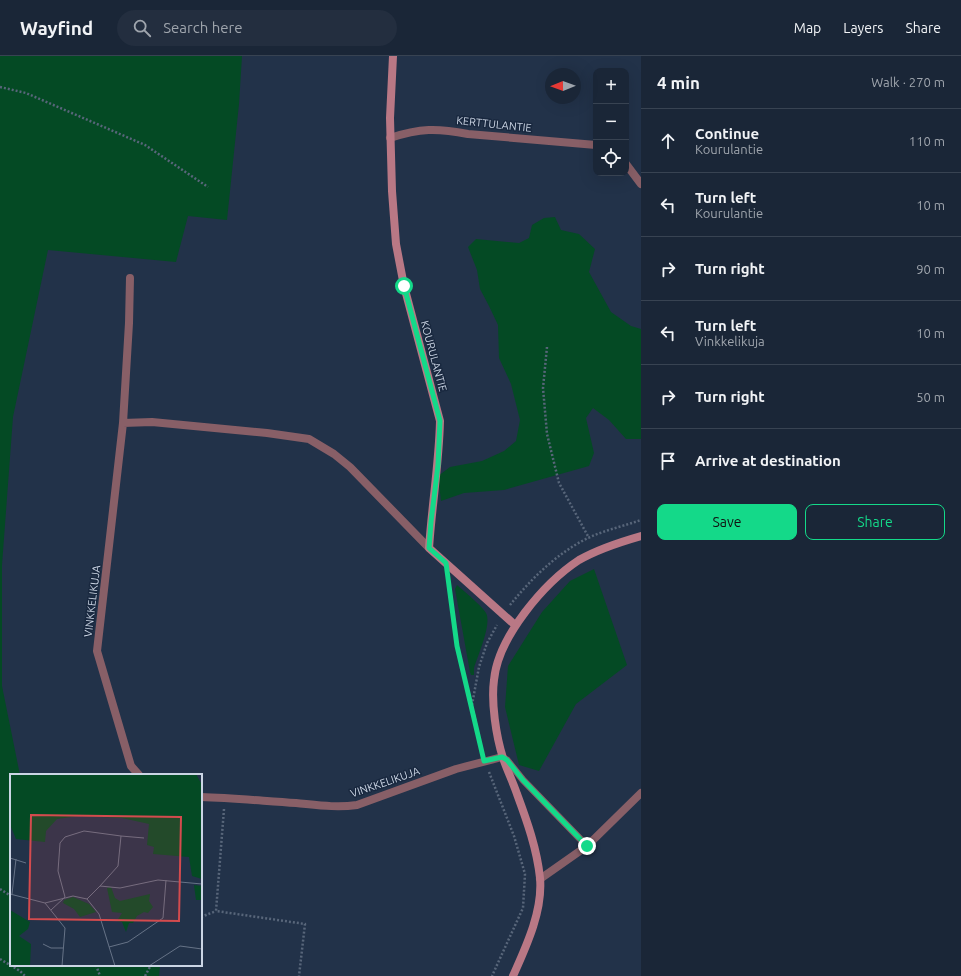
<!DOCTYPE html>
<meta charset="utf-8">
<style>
:root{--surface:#1a2637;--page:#232e3f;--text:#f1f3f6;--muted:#9fa5ad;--line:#384352;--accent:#14d989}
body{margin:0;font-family:Ubuntu,sans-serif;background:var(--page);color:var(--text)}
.controls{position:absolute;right:12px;top:12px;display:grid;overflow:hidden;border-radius:8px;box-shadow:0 4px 16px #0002}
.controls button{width:36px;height:36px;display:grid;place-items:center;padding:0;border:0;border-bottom:1px solid var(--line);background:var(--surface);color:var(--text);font:20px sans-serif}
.compass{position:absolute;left:545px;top:12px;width:36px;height:36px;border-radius:50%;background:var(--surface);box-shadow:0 4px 16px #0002;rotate:269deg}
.stop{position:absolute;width:12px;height:12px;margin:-9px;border:3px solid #14d989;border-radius:50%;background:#fff}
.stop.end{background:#14d989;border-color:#fff;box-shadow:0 1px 4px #0008}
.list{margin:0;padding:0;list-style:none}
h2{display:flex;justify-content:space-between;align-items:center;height:52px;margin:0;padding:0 16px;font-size:17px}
h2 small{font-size:13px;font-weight:400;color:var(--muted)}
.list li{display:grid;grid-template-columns:26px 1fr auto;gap:12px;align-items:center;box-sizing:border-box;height:64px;padding:0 16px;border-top:1px solid var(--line)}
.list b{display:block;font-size:15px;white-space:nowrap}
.list p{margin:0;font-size:13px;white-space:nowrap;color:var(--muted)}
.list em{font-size:13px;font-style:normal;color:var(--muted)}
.actions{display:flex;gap:8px;padding:12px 16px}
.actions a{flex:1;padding:9px 0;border:1px solid var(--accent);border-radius:8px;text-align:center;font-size:14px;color:var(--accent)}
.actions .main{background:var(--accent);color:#111}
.icon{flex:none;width:22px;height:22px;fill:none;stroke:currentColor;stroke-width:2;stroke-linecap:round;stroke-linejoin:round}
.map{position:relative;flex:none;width:641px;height:920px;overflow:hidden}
header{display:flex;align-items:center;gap:24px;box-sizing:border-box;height:56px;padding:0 20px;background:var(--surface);border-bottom:1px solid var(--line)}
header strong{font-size:19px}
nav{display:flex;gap:22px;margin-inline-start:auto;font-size:14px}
.search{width:280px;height:36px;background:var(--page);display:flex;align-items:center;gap:10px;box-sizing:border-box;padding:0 14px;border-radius:22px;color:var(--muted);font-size:15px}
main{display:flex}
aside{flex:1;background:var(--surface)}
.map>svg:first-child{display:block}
.green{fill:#044a24}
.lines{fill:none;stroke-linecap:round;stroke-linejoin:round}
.path{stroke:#58667a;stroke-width:2.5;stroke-dasharray:2 2;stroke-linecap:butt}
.lane{stroke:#885f67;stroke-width:7}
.street{stroke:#885f67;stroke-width:8}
.secondary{stroke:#b97885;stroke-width:8}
.route{stroke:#14d989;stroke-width:5}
.labels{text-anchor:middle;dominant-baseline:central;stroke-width:3;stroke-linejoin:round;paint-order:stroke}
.street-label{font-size:11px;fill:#cbd5e4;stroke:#19283f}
.inset-road{fill:none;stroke:#667387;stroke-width:1}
.view{fill:#d44b4e;fill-opacity:0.15;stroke:#d44b4e;stroke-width:2}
.inset-edge{fill:none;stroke:#cbd5e4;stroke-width:2}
</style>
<header>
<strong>Wayfind</strong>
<div class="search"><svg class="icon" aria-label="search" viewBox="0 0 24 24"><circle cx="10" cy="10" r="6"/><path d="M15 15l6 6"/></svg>Search here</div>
<nav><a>Map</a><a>Layers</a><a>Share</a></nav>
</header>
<main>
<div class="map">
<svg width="641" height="920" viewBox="0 0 641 920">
<rect width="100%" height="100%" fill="#223249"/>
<path class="green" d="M0 0H242L239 48 227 164 188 160 176 206 48 194 13 361 2 509V630L20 719H11V909H160L159 920H0Z
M555 161 561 174 579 178 595 193 589 216 611 256 631 270 641 273V383H626L609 364 593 352 586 362 594 397 589 410 504 434 464 437 441 445 438 420 450 411 482 405 504 395 516 385 520 364 511 328 499 302 498 269 489 250 480 233 477 214 468 191 476 183 519 187 529 182 532 169 544 162Z
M594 513 627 609 576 648 539 715 519 709 505 651 508 610 542 556 570 525Z
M457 529C464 535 482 550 486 557 492 568 478 599 474 612V619H471L470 616 455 533Z"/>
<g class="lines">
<path class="path" d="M0 31 26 37 145 89 208 131
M547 291 543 332 547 378 559 427 589 482
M448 525 457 590 471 648
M510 549C531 523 557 497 588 482 605 474 624 470 641 464
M482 696 472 649 479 611 487 587 497 569
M489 716 514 780 525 818 523 852 492 920
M224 753 216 855 305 868 299 920
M0 833 11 840
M201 861 216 855
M0 903 20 915 25 920
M96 909 100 920
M145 920 151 909"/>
<path class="lane" d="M502 701 507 704 523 724 587 790"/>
<path class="street" d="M390 82C420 72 437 72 468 78L596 89
M626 108 641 128
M123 367 129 267 130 222
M139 719 131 710 97 595 123 367 152 366 267 377 309 383 334 398 350 411 429 492
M201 741C233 742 264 745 296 747 317 749 336 752 357 749L456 713 502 701
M540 823 587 790 641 737"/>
<path class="secondary" d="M393 0 390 62 392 135 396 188 404 230 440 365C439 407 432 449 429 492L515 569
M513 920C526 891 543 855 540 822 537 793 527 765 517 738 513 726 507 714 503 702 496 680 491 646 494 624 498 581 544 527 579 504 598 493 620 486 641 480"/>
</g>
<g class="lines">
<path class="route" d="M404 230 440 365 438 409 431 466 429 492 446 507 457 590 484 705 502 701 507 704 523 724 587 790"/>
</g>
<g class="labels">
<g class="street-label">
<text transform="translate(494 68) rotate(6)">KERTTULANTIE</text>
<text transform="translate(434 300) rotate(75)">KOURULANTIE</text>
<text transform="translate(92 545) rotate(-83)">VINKKELIKUJA</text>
<text transform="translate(385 726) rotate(-19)">VINKKELIKUJA</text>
</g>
</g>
<g transform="translate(10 718)">
<rect width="192" height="192" fill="#223249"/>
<path d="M0 0H186L192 11V105L182 102 179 83 143 80 144 73 137 71 139 50 112 44 68 42 47 45 36 57 35 68 6 65 1 53ZM184 111 192 112V126H186ZM101 113 105 124 110 127 140 120 139 127 143 133 138 139 134 138 127 142 123 149H119L116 158 112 148 107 147 112 139 102 138 97 114ZM63 123 79 130 86 138 70 143 64 135 53 129 54 126ZM0 136 20 148 18 155 9 162 21 170 20 192H0Z" fill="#044a24"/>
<path class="inset-road" d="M111 62 134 64M0 84 16 89M0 120 35 129 63 122 77 125 89 140 105 192M2 120 6 85M77 125 90 112 110 114 148 106 192 110M35 129 55 154 52 192M41 136 55 123 48 97 50 69 55 63 74 57 111 62 108 92 90 112M33 170 41 174H53M99 173 118 168 153 144 156 106M139 192 170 172 192 175"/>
<path class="view" d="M21 41 171 43 169 147 19 145Z"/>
<rect width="192" height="192" class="inset-edge"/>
</g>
</svg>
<div class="controls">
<button>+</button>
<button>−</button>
<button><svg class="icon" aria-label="locate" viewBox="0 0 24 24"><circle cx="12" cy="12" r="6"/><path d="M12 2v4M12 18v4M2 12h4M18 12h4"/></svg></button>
</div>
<svg class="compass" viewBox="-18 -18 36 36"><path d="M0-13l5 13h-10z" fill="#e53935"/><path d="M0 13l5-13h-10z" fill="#9fa5ad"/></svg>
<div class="stop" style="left:404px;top:230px"></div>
<div class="stop end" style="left:587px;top:790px"></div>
</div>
<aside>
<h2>4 min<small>Walk · 270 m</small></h2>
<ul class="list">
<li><svg class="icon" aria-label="ahead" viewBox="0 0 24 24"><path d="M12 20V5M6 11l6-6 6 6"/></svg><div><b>Continue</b><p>Kourulantie</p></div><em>110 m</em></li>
<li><svg class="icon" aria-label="left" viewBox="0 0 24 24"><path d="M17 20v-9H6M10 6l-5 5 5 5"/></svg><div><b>Turn left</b><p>Kourulantie</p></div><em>10 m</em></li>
<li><svg class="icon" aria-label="right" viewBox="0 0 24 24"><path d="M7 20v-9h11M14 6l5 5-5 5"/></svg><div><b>Turn right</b></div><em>90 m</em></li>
<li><svg class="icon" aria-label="left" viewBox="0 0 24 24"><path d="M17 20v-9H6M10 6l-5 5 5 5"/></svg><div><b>Turn left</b><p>Vinkkelikuja</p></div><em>10 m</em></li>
<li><svg class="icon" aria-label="right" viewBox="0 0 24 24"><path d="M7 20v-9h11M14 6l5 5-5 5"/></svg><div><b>Turn right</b></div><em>50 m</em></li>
<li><svg class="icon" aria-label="arrive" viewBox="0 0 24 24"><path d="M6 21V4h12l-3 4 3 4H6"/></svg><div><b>Arrive at destination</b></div></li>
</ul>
<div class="actions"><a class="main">Save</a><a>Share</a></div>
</aside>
</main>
